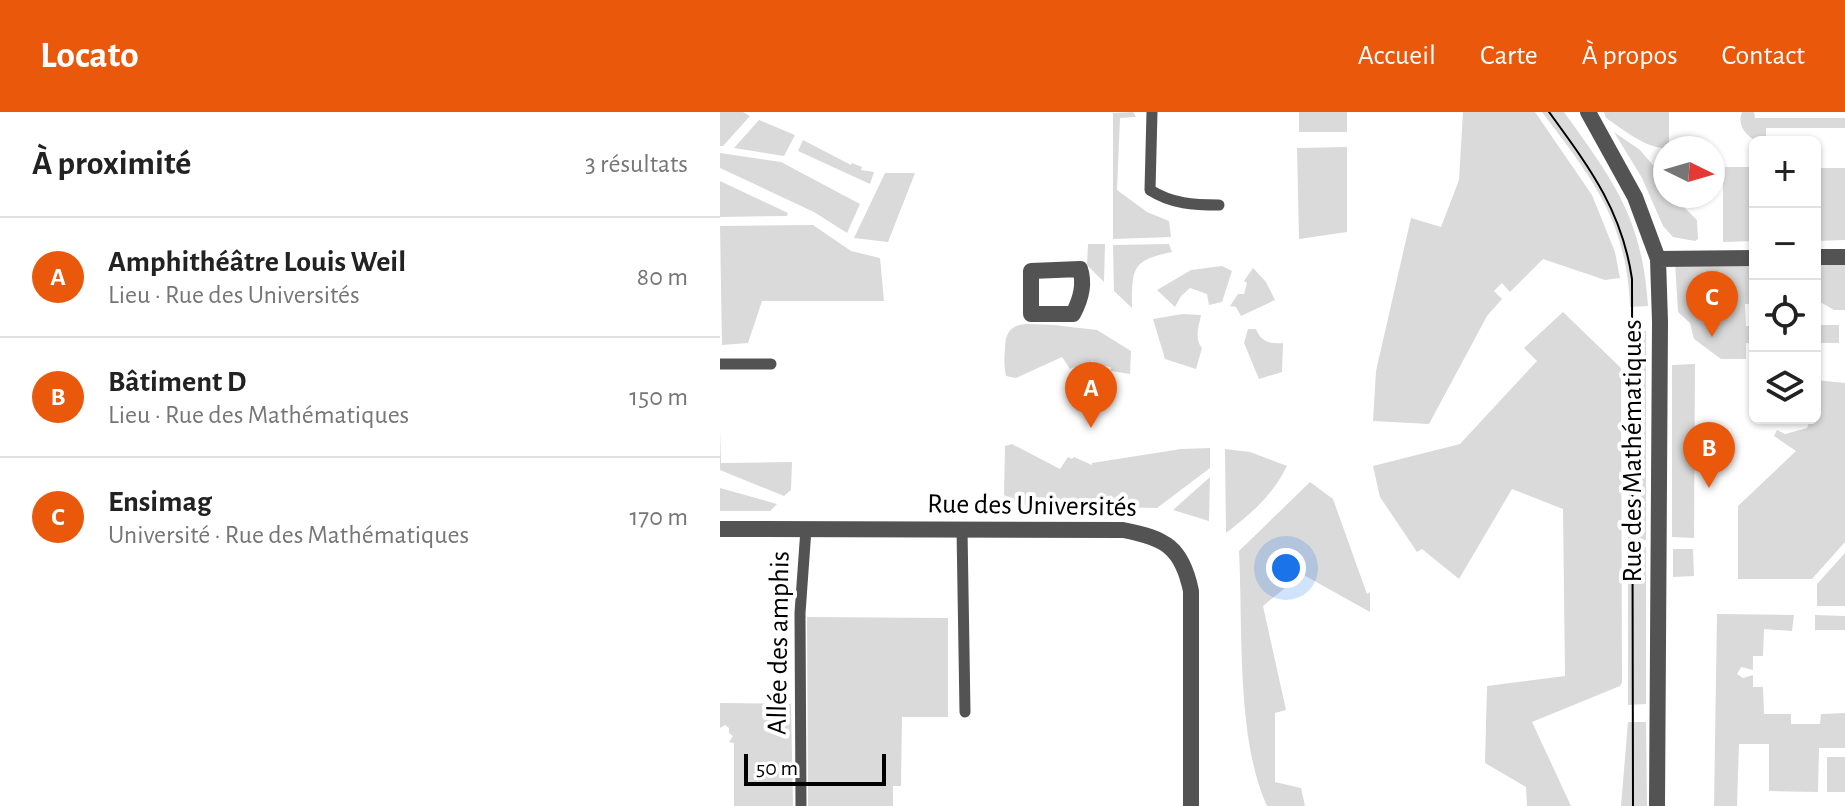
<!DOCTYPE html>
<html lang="fr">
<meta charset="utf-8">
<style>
:root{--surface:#fff;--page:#f6f6f6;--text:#222;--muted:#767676;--line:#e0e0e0;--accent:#ea580c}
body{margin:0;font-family:"Alegreya Sans",sans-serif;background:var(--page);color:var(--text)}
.controls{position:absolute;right:24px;top:24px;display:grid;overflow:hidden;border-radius:12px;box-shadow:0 2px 6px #0004}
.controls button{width:72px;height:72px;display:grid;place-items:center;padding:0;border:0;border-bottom:2px solid var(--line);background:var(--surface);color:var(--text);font:40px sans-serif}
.compass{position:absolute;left:933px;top:24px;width:72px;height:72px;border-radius:50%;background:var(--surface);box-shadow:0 2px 6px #0004;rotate:95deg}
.scale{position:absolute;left:24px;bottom:20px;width:142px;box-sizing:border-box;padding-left:8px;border:4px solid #000;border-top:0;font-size:22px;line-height:28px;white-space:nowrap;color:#000;-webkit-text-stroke:6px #fff;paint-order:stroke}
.you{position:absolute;left:566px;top:456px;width:28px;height:28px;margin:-20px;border:6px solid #fff;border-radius:50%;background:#1a73e8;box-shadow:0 0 0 12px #1a73e833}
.badge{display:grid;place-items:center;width:52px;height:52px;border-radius:50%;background:var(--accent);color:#fff;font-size:26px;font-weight:700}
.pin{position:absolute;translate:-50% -66px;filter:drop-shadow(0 2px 4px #0008)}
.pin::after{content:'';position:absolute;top:42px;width:28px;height:24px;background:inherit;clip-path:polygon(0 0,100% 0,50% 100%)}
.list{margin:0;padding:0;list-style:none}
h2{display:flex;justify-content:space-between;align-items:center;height:104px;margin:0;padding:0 32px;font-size:34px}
h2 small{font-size:26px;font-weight:400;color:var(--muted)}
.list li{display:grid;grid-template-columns:52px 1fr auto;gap:24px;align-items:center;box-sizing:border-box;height:120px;padding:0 32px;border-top:2px solid var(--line)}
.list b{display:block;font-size:30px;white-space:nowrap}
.list p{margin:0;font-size:26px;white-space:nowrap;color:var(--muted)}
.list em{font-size:26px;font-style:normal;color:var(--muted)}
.icon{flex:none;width:44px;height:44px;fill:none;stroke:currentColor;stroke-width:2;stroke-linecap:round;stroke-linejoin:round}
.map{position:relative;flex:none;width:1125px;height:694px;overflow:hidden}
header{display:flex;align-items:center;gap:48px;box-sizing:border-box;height:112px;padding:0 40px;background:var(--accent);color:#fff}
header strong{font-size:38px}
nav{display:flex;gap:44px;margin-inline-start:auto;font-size:28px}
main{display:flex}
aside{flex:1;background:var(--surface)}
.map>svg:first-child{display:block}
.green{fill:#dadada}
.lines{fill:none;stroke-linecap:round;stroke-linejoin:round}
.service{stroke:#535353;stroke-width:11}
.pedestrian{stroke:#535353;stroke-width:16}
.minor{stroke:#535353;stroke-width:16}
.tram{stroke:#000;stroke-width:2}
.labels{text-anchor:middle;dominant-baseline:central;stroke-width:8;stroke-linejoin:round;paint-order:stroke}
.street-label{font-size:28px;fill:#000;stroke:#fff}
</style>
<header>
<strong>Locato</strong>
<nav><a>Accueil</a><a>Carte</a><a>À propos</a><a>Contact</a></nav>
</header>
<main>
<aside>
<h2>À proximité<small>3 résultats</small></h2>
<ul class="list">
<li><span class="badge">A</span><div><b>Amphithéâtre Louis Weil</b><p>Lieu · Rue des Universités</p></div><em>80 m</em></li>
<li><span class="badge">B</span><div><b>Bâtiment D</b><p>Lieu · Rue des Mathématiques</p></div><em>150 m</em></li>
<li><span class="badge">C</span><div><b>Ensimag</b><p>Université · Rue des Mathématiques</p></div><em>170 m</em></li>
</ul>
</aside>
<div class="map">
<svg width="1125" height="694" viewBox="0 0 1125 694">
<rect width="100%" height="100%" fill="#fff"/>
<path class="green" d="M0 0H23L30 4 3 34H0Z
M413 0 416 5 400 6 397 78 427 100 449 109 451 125 393 127V1Z
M579 0H627V20H579Z
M743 0H815L872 83 895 140 900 166 885 168 823 147 790 180 782 171 774 179 782 187 767 204 709 312 653 309 656 259 691 106 721 115 739 68Z
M822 0H844C894 70 922 105 928 194L910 195C907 109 872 66 822 0Z
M884 0H949V36C927 38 904 18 886 6Z
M1022 0H1034L1035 6H1125V16H1046V30H1037C1025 22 1017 14 1022 0Z
M39 8 75 23 64 44 14 36Z
M894 20 920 38 945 67V84H959L962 93 977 108 978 127 975 129 953 125 943 114 922 66Z
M83 28 131 53 132 51 142 55 141 58 154 60 150 72 78 39Z
M627 35V120L579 127 577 36Z
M0 41 61 50 140 92 127 121 94 100 0 56Z
M1003 55H1035V129L1003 130Z
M1095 56H1125V128L1095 129Z
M165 61H195L168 130 134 126Z
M0 69 68 101 67 104 0 105Z
M93 113 131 139 160 146 164 189H42L28 231 2 233 0 114Z
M368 132H385L384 170 367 153Z
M449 132 452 140C411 148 412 157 412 196L394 179 393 133Z
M955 150 1027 153 1035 158V192H1025L1026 214H1035V231H1026V247H1001L974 227 970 211 958 200Z
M1095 153H1125V198H1114L1095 187Z
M502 154 512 159 502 190 489 193 487 182 470 176 461 184 455 195 437 178 471 158Z
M533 156 546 170 555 188 521 204 516 195 510 194 518 182H524L527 171 524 169Z
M843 200 901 256 902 570 900 574 812 610 851 694H807L806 675 765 651 767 574 845 564 843 397 792 377 739 467 702 437 697 440 660 385 653 354 740 332 817 249 804 236Z
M463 202 481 203C479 214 474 227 482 236L476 257 445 247 433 207Z
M334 213 377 218 411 239 410 262 391 259V255L373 252V249L354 258V255L350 257 342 245 296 266 286 264C284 255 284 247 285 237 285 205 309 213 334 213Z
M1095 213H1119V231H1095Z
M528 217H536C541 230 550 232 563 231L562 260 539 267 524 231Z
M910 219H926V428L908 427Z
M975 252 974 426 952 425V253Z
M1095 268 1125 271V430L1092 467H1018V394L1076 339 1054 324 1057 318 1065 322 1087 316 1091 306H1095Z
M0 316 1 351 72 350 71 378 64 384 0 358Z
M292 332 340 357 348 345 352 347 354 345 372 353V351L461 337 490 336V356L437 396 300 393 284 383 285 334Z
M505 337 530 340 567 354C552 384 532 401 506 421Z
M490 365 489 409 453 398Z
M590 370 613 387 647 482 650 480V500L582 462 543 494 566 598 555 601V670L581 676 585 694H547C516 627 523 514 519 439Z
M0 376 57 392 50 399H0Z
M908 435H926V592L908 593Z
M953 437H973L974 464 953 465Z
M1125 441V494H1097V472Z
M997 502 1074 503 1072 519 1044 517 1043 544H1033V558L1021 555 1017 562 1023 566 1033 563V575H1043L1044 602H1071V612H1100L1101 602 1125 601V636H1099L1098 680 1049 679V632H1019L1017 694H994Z
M1095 503 1125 504V518H1095Z
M87 505 228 506V605H182L181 674H173V694H88Z
M0 591 71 592 73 694H14V631L9 630 13 624 9 621V616L5 613 0 616Z
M908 610H926L927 694H901Z
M1107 645H1125V680H1107Z"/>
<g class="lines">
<path class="service" d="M432 0 430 78C452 92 474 93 499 93
M0 252H51
M242 417 245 600
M81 694 80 501 86 417"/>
<path class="pedestrian" d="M360 157C365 172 360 189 353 202H311V159Z"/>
<path class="minor" d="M868 0 915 85 938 147 940 210 937 694
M1095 145H1125
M938 147 1035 146
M0 417 403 418C445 426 462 435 471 479V694"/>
<path class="tram" d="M829 0C869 55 902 98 912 167L913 694"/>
</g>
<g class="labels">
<g class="street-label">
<text transform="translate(913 339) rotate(-90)">Rue des Mathématiques</text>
<text transform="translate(312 394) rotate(1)">Rue des Universités</text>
<text transform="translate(59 531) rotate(-89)">Allée des amphis</text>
</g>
</g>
</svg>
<div class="controls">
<button>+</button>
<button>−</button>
<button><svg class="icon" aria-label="locate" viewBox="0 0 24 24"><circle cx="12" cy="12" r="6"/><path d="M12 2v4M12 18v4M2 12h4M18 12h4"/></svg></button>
<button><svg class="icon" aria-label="layers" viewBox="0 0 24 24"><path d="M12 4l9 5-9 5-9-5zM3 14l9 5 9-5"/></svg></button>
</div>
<svg class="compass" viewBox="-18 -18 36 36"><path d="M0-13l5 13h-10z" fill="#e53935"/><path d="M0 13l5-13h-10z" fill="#767676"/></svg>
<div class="scale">50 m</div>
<div class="you"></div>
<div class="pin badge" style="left:371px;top:316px">A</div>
<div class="pin badge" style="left:989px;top:376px">B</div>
<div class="pin badge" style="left:992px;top:225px">C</div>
</div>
</main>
